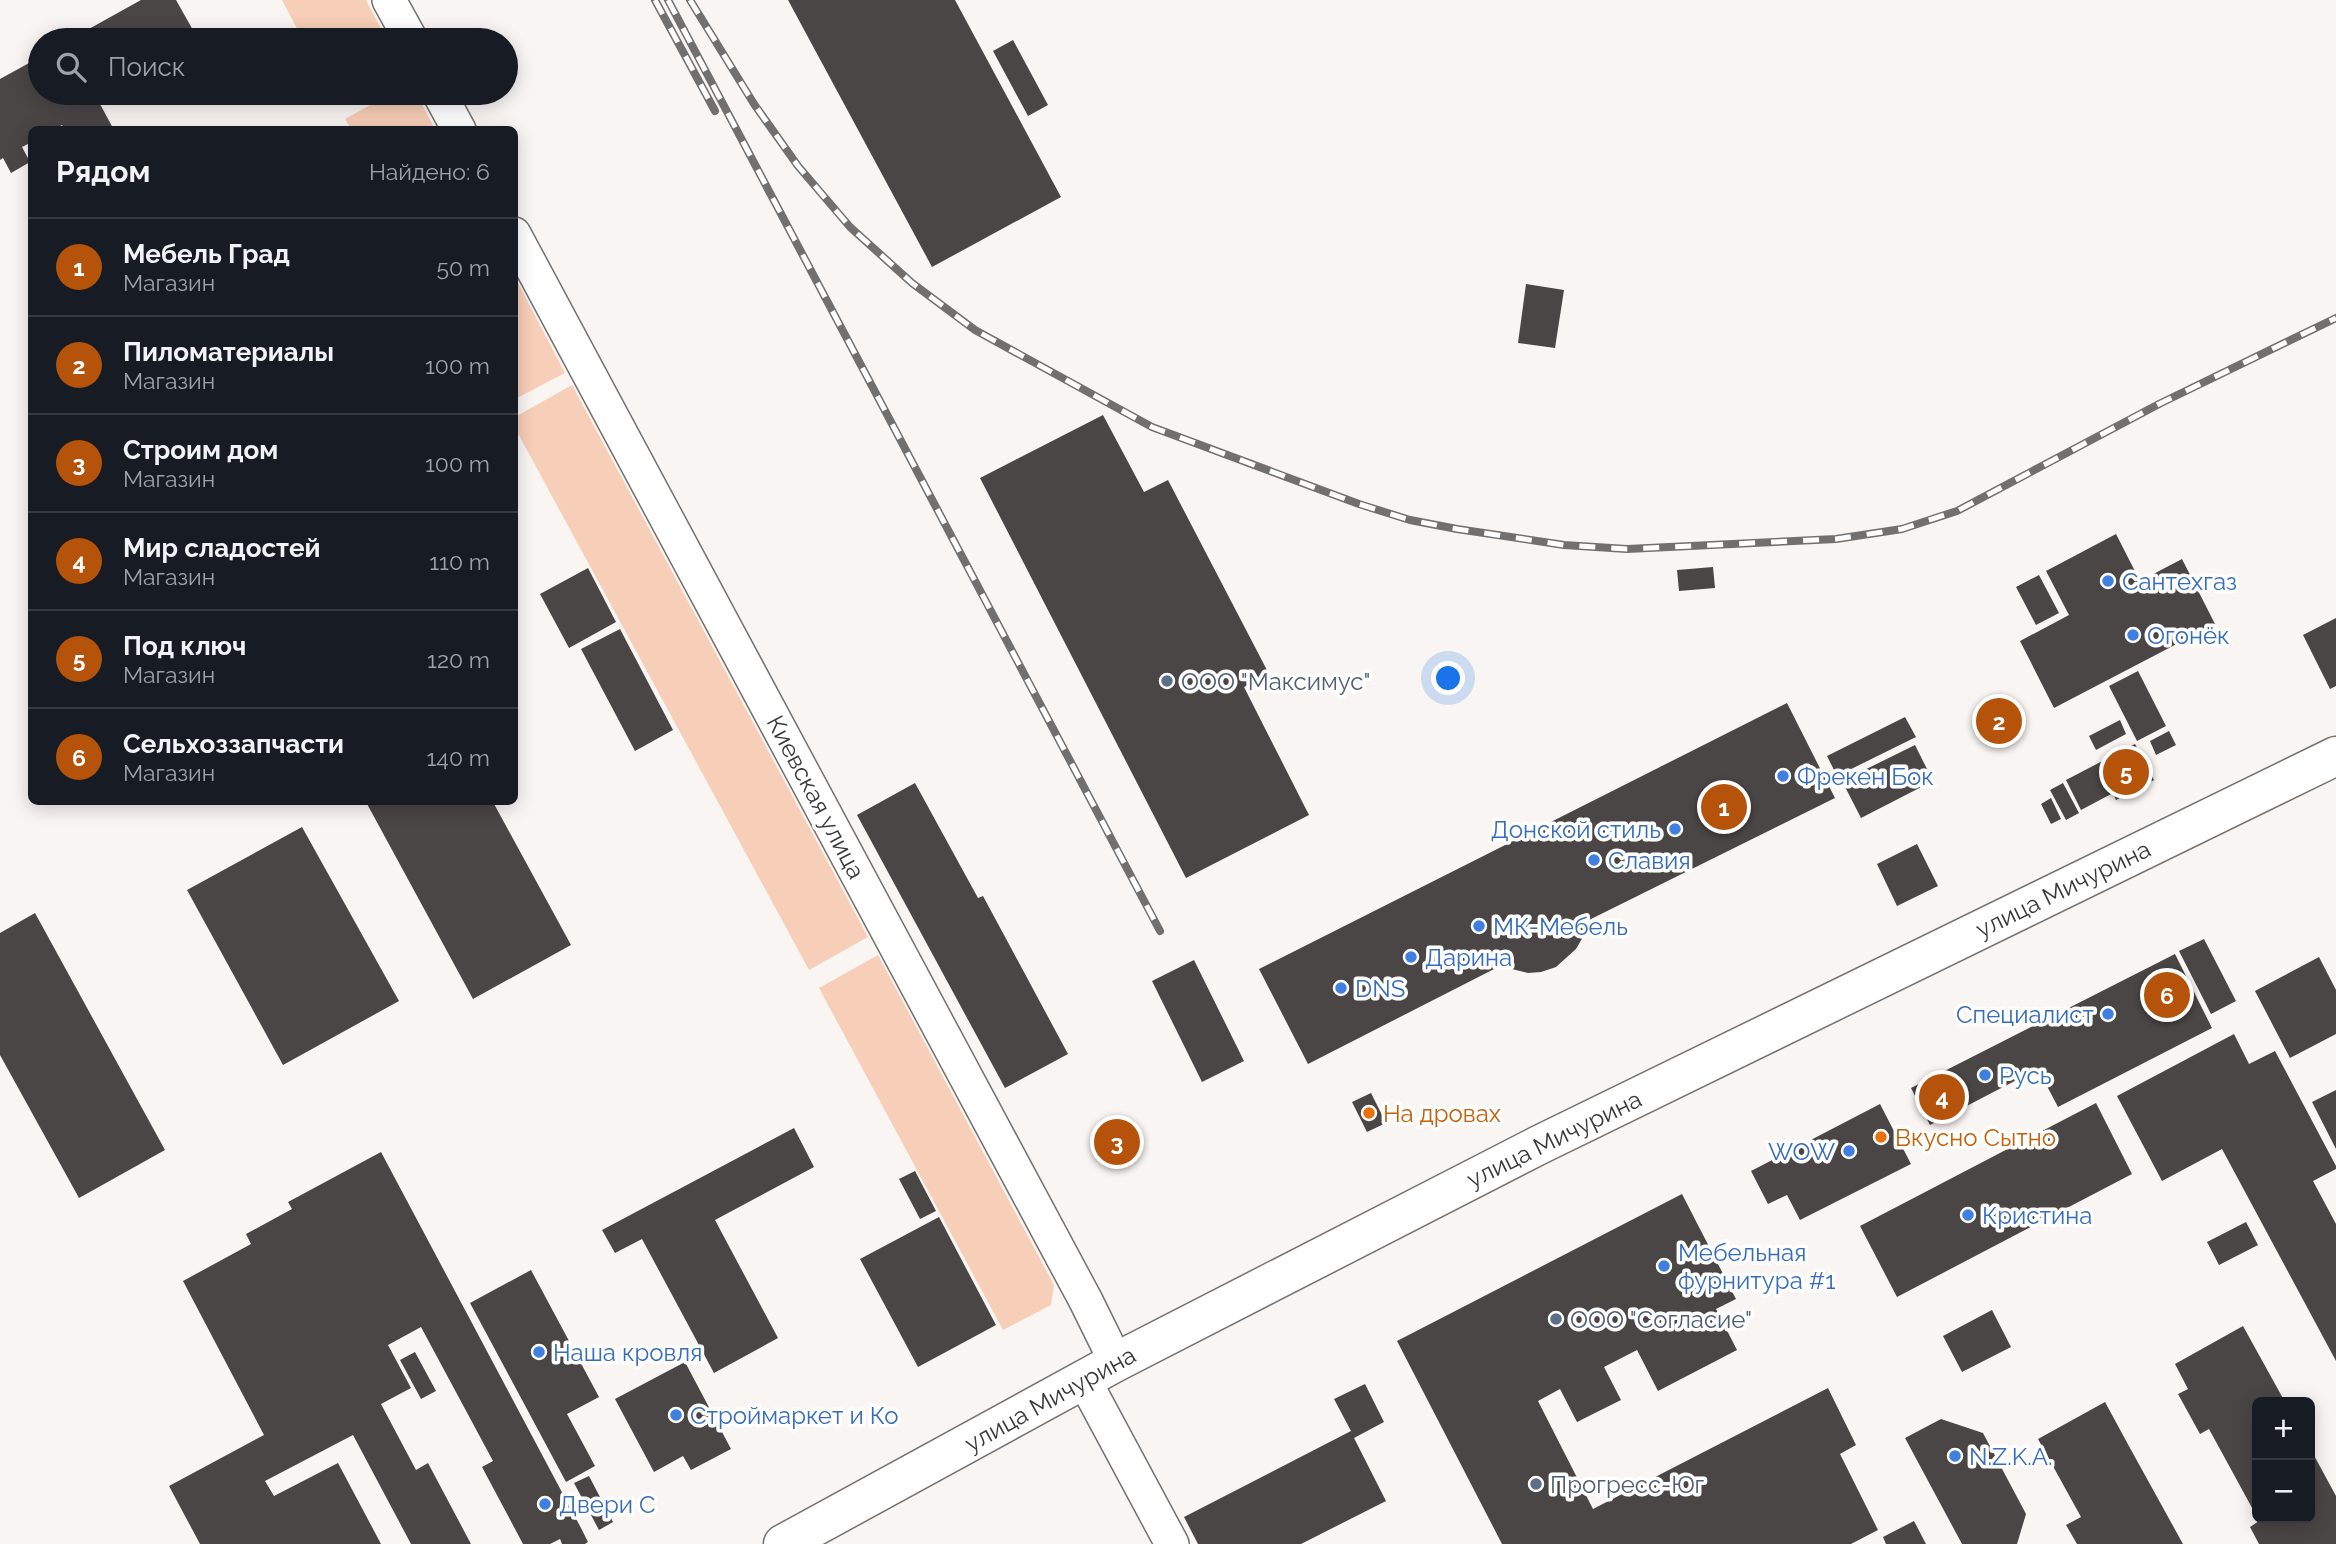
<!DOCTYPE html>
<html lang="ru">
<meta charset="utf-8">
<style>
:root{--surface:#171b24;--page:#20242c;--text:#f1f3f6;--muted:#9ea1a6;--line:#363941;--accent:#b45309}
body{margin:0;font-family:Raleway,sans-serif;background:var(--page);color:var(--text)}
.controls{position:absolute;right:21px;bottom:21px;display:grid;overflow:hidden;border-radius:10px;box-shadow:0 4px 18px #0003}
.controls button{width:63px;height:63px;display:grid;place-items:center;padding:0;border:0;border-bottom:2px solid var(--line);background:var(--surface);color:var(--text);font:35px sans-serif}
.you{position:absolute;left:1449px;top:679px;width:24px;height:24px;margin:-18px;border:5px solid #fff;border-radius:50%;background:#1a73e8;box-shadow:0 0 0 10px #1a73e833}
.badge{display:grid;place-items:center;width:46px;height:46px;border-radius:50%;background:var(--accent);color:#fff;font-size:23px;font-weight:700}
.pin{position:absolute;translate:-50% -50%;border:4px solid #fff;box-shadow:0 2px 7px #0006}
.list{margin:0;padding:0;list-style:none}
h2{display:flex;justify-content:space-between;align-items:center;height:91px;margin:0;padding:0 28px;font-size:30px}
h2 small{font-size:23px;font-weight:400;color:var(--muted)}
.list li{display:grid;grid-template-columns:46px 1fr auto;gap:21px;align-items:center;box-sizing:border-box;height:98px;padding:0 28px;border-top:2px solid var(--line)}
.list b{display:block;font-size:26px;white-space:nowrap}
.list p{margin:0;font-size:23px;white-space:nowrap;color:var(--muted)}
.list em{font-size:23px;font-style:normal;color:var(--muted)}
.icon{flex:none;width:38px;height:38px;fill:none;stroke:currentColor;stroke-width:2;stroke-linecap:round;stroke-linejoin:round}
.map{position:relative;flex:none;width:2336px;height:1544px;overflow:hidden}
.search{position:absolute;background:var(--surface);box-shadow:0 4px 18px #0003;left:28px;top:28px;width:490px;height:77px;display:flex;align-items:center;gap:18px;box-sizing:border-box;padding:0 24px;border-radius:38px;color:var(--muted);font-size:26px}
.panel{position:absolute;background:var(--surface);box-shadow:0 4px 18px #0003;left:28px;top:126px;width:490px;height:679px;border-radius:10px}
.map>svg:first-child{display:block}
.green{fill:#f7ceb7}
.building{fill:#4a4645}
.lines{fill:none;stroke-linecap:round;stroke-linejoin:round}
.minor-casing{stroke:#75716f;stroke-width:36}
.tertiary-casing{stroke:#75716f;stroke-width:41}
.minor{stroke:#fff;stroke-width:33}
.tertiary{stroke:#fff;stroke-width:38}
.rail-casing{stroke:#72706f;stroke-width:8}
.rail{stroke:#fff;stroke-width:5;stroke-dasharray:16;stroke-linecap:butt}
.shop-dot{fill:#3f7fe0;stroke:#fff;stroke-width:2.5}
.service-dot{fill:#5c6f8a;stroke:#fff;stroke-width:2.5}
.food-dot{fill:#e8710a;stroke:#fff;stroke-width:2.5}
.labels{text-anchor:middle;dominant-baseline:central;stroke-width:7;stroke-linejoin:round;paint-order:stroke}
.shop-label{font-size:24px;fill:#366cbe;stroke:#fff;text-anchor:start}
.service-label{font-size:24px;fill:#4e5e75;stroke:#fff;text-anchor:start}
.street-label{font-size:24px;fill:#3a3938;stroke:#fff}
.food-label{font-size:24px;fill:#c56008;stroke:#fff;text-anchor:start}
</style>
<div class="map">
<svg width="2336" height="1544" viewBox="0 0 2336 1544">
<rect width="100%" height="100%" fill="#f9f5f3"/>
<path class="green" d="M282 0H366L387 40H303Z
M392 93H416L435 129H351L345 119Z
M515 277 565 373 515 399H514Z
M572 385 868 937 809 970 515 428V417Z
M878 955 1054 1285 1051 1305 1003 1330 819 988Z"/>
<path class="building" d="M141 0H176L198 39 69 40Z
M788 0H955L1061 197 932 267Z
M1013 40 1048 105 1028 116 993 51Z
M40 57V93H119L100 104 114 130H65L62 125 54 130H32V142L22 147 30 162 11 173 3 158 0 160V79Z
M1526 284 1564 290 1555 348 1518 343Z
M1103 415 1144 492 1168 480 1269 674 1244 687 1309 815 1186 878 980 478Z
M2116 534 2140 581 2182 559 2215 624 2054 708 2020 641 2069 615 2046 571Z
M1713 567 1715 588 1679 591 1677 570Z
M588 568 616 622 569 648 540 594Z
M2039 575 2059 613 2036 625 2016 587Z
M2336 618V686L2330 689 2303 635Z
M620 629 673 730 635 751 581 649Z
M2138 671 2166 726 2137 741 2109 686Z
M1787 703 1835 798 1587 921 1583 937 1576 949 1556 967 1541 972 1528 973 1500 966 1308 1064 1259 969Z
M1905 717 1916 737 1837 776 1827 756Z
M2120 720 2126 734 2096 750 2089 736Z
M2169 731 2176 745 2156 755 2150 741Z
M2135 744 2154 780 2116 800 2113 793 2081 810 2066 780Z
M1915 745 1933 781 1861 818 1842 781Z
M915 783 978 898 983 896 1068 1054 1005 1088 857 815Z
M2063 783 2079 813 2066 820 2050 790Z
M2051 798 2061 819 2051 824 2041 804Z
M366 802H493L571 945 473 999Z
M302 827 399 1001 283 1065 187 890Z
M1917 844 1938 886 1897 906 1877 864Z
M35 913 165 1150 79 1198 0 1055V933Z
M2204 939 2236 1001 2211 1014 2179 951Z
M2175 954 2212 1028 2058 1107 2038 1069 1930 1125 1911 1088Z
M2319 957 2336 990V1034L2290 1058 2255 991Z
M1194 960 1244 1061 1202 1082 1152 981Z
M2234 1034 2249 1064 2275 1051 2336 1166V1169L2313 1181 2336 1224V1361L2222 1149 2162 1181 2117 1096Z
M2336 1090V1149L2312 1102Z
M1371 1093 1386 1123 1367 1132 1352 1102Z
M2096 1103 2132 1174 1897 1297 1860 1226Z
M1880 1104 1911 1164 1800 1220 1787 1195 1768 1204 1751 1171Z
M794 1128 814 1167 715 1220 778 1338 714 1373 642 1239 615 1253 602 1230Z
M381 1152 581 1528 588 1542 585 1544H562L560 1539 550 1544H523L482 1467 493 1461 421 1327 388 1345 411 1388 381 1404 416 1470 428 1463 471 1544H411L353 1435 265 1481 274 1496 338 1463 381 1544H200L169 1486 264 1435 183 1281 251 1244 246 1234 292 1209 288 1202Z
M915 1171 936 1211 920 1219 899 1179Z
M1682 1194 1736 1299 1716 1309 1737 1350 1658 1391 1637 1350 1604 1367 1621 1400 1577 1422 1560 1389 1538 1401 1593 1509 1828 1388 1856 1445 1840 1454 1878 1530 1851 1544H1502L1397 1341Z
M939 1217 996 1325 918 1367 860 1259Z
M2246 1222 2258 1245 2219 1265 2207 1242Z
M531 1270 599 1397 567 1414 595 1466 566 1482 470 1303Z
M1992 1310 2011 1347 1962 1372 1943 1336Z
M2243 1326 2285 1402H2257V1517L2209 1429 2200 1434 2178 1394 2188 1389 2175 1364Z
M415 1352 436 1391 421 1399 400 1360Z
M685 1362 731 1449 691 1470 683 1456 654 1472 615 1399Z
M1365 1384 1384 1422 1354 1438 1386 1501 1301 1544H1198L1184 1517 1351 1431 1334 1399Z
M2105 1402 2130 1448 2183 1544H2077L2066 1525 2081 1517 2038 1439Z
M1941 1419 1983 1433 2026 1514 2017 1544H1962L1905 1438Z
M2310 1448 2336 1496V1544H2259L2250 1527 2259 1521 2258 1518H2310Z
M589 1476 613 1522 599 1530 574 1483Z
M1914 1521 1926 1544H1886L1883 1537Z"/>
<g class="lines">
<g class="minor-casing">
<path id="minor" d="M389 0 411 40
M439 93 459 130
M514 234 1086 1301 1116 1362
M1084 1380 1172 1544"/>
</g>
<g class="tertiary-casing">
<path id="tertiary" d="M783 1544 1116 1362 1539 1145 2336 756"/>
</g>
<use href="#minor" class="minor"/>
<use href="#tertiary" class="tertiary"/>
<g class="rail-casing">
<path id="rail" d="M655 0 715 111
M668 0 1160 931
M690 0 754 104 798 166 850 227 912 283 975 330 1152 427 1359 504 1410 520 1457 529 1564 545 1627 549 1836 539 1902 529 1957 511 2161 403 2336 318"/>
</g>
<use href="#rail" class="rail"/>
</g>
<g class="shop-dot">
<circle cx="2108" cy="581" r="7"/>
<circle cx="2133" cy="635" r="7"/>
<circle cx="1783" cy="776" r="7"/>
<circle cx="1675" cy="829" r="7"/>
<circle cx="1594" cy="860" r="7"/>
<circle cx="1479" cy="926" r="7"/>
<circle cx="1411" cy="957" r="7"/>
<circle cx="1341" cy="988" r="7"/>
<circle cx="2108" cy="1014" r="7"/>
<circle cx="1985" cy="1075" r="7"/>
<circle cx="1849" cy="1151" r="7"/>
<circle cx="1968" cy="1215" r="7"/>
<circle cx="1664" cy="1266" r="7"/>
<circle cx="539" cy="1352" r="7"/>
<circle cx="676" cy="1415" r="7"/>
<circle cx="1955" cy="1456" r="7"/>
<circle cx="545" cy="1504" r="7"/>
</g>
<g class="service-dot">
<circle cx="1167" cy="681" r="7"/>
<circle cx="1556" cy="1319" r="7"/>
<circle cx="1536" cy="1484" r="7"/>
</g>
<g class="food-dot">
<circle cx="1369" cy="1113" r="7"/>
<circle cx="1881" cy="1137" r="7"/>
</g>
<g class="labels">
<g class="shop-label">
<text x="2122" y="581">Сантехгаз</text>
<text x="2147" y="635">Огонёк</text>
<text x="1797" y="776">Фрекен Бок</text>
<text x="1661" y="829" text-anchor="end">Донской стиль</text>
<text x="1608" y="860">Славия</text>
<text x="1493" y="926">МК-Мебель</text>
<text x="1425" y="957">Дарина</text>
<text x="1355" y="988">DNS</text>
<text x="2094" y="1014" text-anchor="end">Специалист</text>
<text x="1999" y="1075">Русь</text>
<text x="1835" y="1151" text-anchor="end">WOW</text>
<text x="1982" y="1215">Кристина</text>
<text x="1678" y="1252">Мебельная<tspan x="1678" dy="28">фурнитура #1</tspan></text>
<text x="553" y="1352">Наша кровля</text>
<text x="690" y="1415">Строймаркет и Ко</text>
<text x="1969" y="1456">N.Z.K.A.</text>
<text x="559" y="1504">Двери С</text>
</g>
<g class="service-label">
<text x="1181" y="681">ООО "Максимус"</text>
<text x="1570" y="1319">ООО "Согласие"</text>
<text x="1550" y="1484">Прогресс-Юг</text>
</g>
<g class="street-label">
<text transform="translate(816 797) rotate(62)">Киевская улица</text>
<text transform="translate(2063 889) rotate(-26)">улица Мичурина</text>
<text transform="translate(1554 1139) rotate(-26)">улица Мичурина</text>
<text transform="translate(1050 1399) rotate(-29)">улица Мичурина</text>
</g>
<g class="food-label">
<text x="1383" y="1113">На дровах</text>
<text x="1895" y="1137">Вкусно Сытно</text>
</g>
</g>
</svg>
<div class="controls">
<button>+</button>
<button>−</button>
</div>
<div class="you"></div>
<div class="pin badge" style="left:1724px;top:807px">1</div>
<div class="pin badge" style="left:1999px;top:721px">2</div>
<div class="pin badge" style="left:1117px;top:1142px">3</div>
<div class="pin badge" style="left:1942px;top:1097px">4</div>
<div class="pin badge" style="left:2126px;top:772px">5</div>
<div class="pin badge" style="left:2167px;top:995px">6</div>
<div class="search"><svg class="icon" aria-label="search" viewBox="0 0 24 24"><circle cx="10" cy="10" r="6"/><path d="M15 15l6 6"/></svg>Поиск</div>
<section class="panel">
<h2>Рядом<small>Найдено: 6</small></h2>
<ul class="list">
<li><span class="badge">1</span><div><b>Мебель Град</b><p>Магазин</p></div><em>50 m</em></li>
<li><span class="badge">2</span><div><b>Пиломатериалы</b><p>Магазин</p></div><em>100 m</em></li>
<li><span class="badge">3</span><div><b>Строим дом</b><p>Магазин</p></div><em>100 m</em></li>
<li><span class="badge">4</span><div><b>Мир сладостей</b><p>Магазин</p></div><em>110 m</em></li>
<li><span class="badge">5</span><div><b>Под ключ</b><p>Магазин</p></div><em>120 m</em></li>
<li><span class="badge">6</span><div><b>Сельхоззапчасти</b><p>Магазин</p></div><em>140 m</em></li>
</ul>
</section>
</div>
